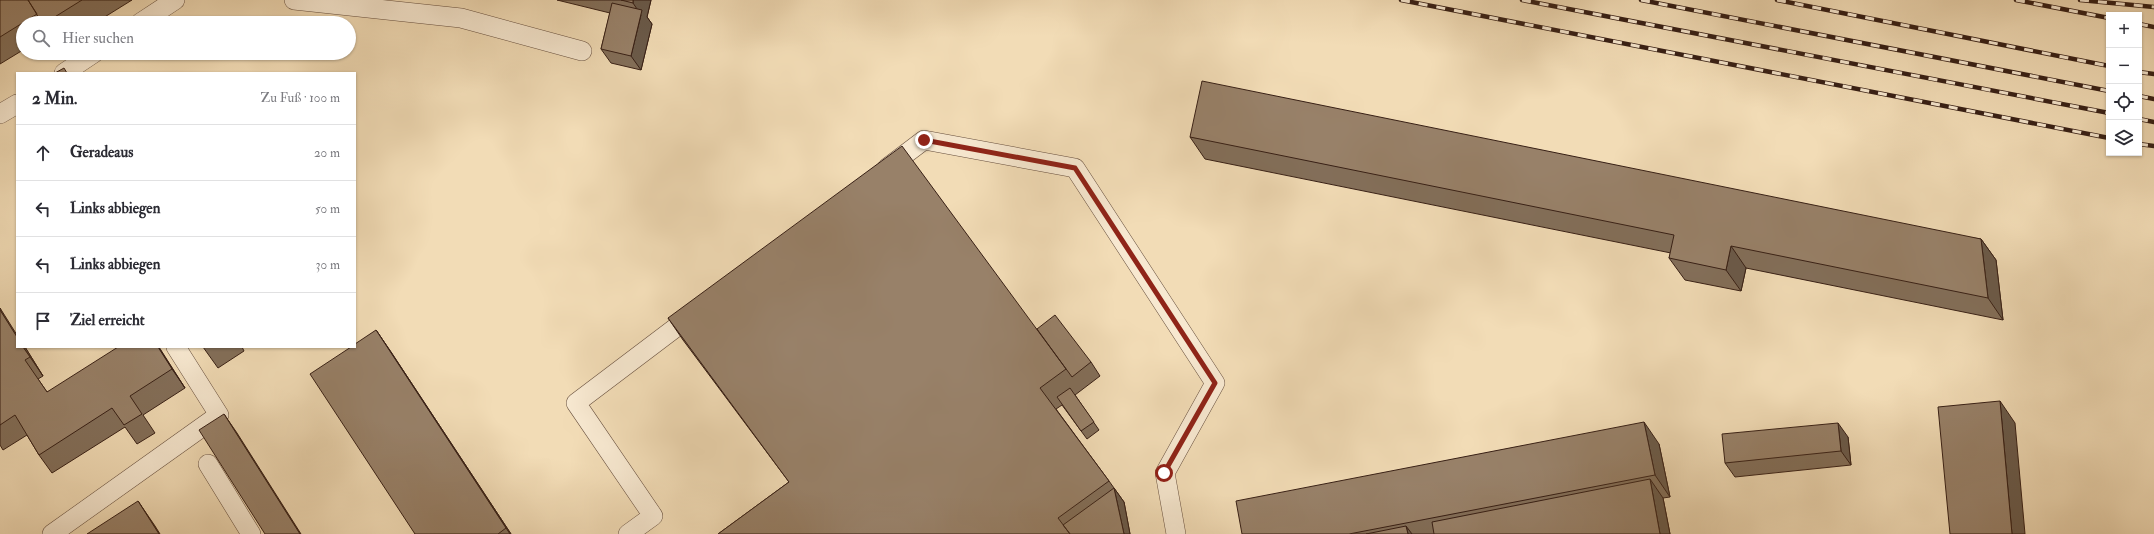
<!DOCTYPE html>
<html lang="de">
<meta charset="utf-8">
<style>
:root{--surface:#fff;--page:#f7f7f7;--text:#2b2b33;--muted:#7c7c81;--line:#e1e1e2}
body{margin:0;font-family:"IM FELL Double Pica",serif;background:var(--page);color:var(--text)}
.controls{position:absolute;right:12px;top:12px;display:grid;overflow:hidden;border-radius:0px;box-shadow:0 1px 3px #0004}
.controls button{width:36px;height:36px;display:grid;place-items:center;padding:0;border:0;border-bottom:1px solid var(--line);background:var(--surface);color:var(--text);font:20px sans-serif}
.stop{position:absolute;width:12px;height:12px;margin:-9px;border:3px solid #8f2418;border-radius:50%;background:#fff}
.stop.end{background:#8f2418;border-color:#fff;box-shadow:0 1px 4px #0008}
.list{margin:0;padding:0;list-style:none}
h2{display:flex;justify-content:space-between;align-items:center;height:52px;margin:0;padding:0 16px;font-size:17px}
h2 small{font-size:13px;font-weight:400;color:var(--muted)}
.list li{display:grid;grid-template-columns:26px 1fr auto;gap:12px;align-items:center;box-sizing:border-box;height:56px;padding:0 16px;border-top:1px solid var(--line)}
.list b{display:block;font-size:15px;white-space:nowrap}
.list em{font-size:13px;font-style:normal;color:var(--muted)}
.icon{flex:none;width:22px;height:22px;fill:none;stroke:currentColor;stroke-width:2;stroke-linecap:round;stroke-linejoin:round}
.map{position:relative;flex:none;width:2154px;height:534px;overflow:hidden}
.search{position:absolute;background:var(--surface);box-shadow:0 1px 3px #0004;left:16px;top:16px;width:340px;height:44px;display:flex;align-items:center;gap:10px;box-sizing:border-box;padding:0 14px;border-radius:22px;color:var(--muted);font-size:15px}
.panel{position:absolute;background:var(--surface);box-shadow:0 1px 3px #0004;left:16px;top:72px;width:340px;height:276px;border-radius:0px}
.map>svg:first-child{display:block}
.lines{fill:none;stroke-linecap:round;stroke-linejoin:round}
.lane-casing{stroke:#664e3d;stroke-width:20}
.lane{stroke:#f7e8d0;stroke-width:19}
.rail-casing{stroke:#371f15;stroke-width:4.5}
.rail{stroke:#f7e8d0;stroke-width:3;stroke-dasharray:9;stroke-linecap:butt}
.wall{fill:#836f5a;stroke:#371f15}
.shaded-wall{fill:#6a5a4a;stroke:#371f15}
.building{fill:#988169;stroke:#371f15}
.route{stroke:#8f2418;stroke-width:5}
</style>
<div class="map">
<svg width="2154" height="534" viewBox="0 0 2154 534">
<rect width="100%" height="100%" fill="#f2dcb6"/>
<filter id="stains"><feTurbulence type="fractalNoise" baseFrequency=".005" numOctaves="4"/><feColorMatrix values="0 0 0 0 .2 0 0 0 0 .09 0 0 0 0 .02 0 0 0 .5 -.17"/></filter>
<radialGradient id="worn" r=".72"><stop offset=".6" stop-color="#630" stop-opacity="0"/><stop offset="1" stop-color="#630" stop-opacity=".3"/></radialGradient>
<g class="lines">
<g class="lane-casing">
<path id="lane" d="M294 0 461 18 582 51
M140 23 175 0
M64 73 94 53
M0 114 17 104
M887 168 924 140 1075 168 1215 383 1165 473 1176 534
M208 464 251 534
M52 534 219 415 176 347
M628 534 653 516 576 403 695 313"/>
</g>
<use href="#lane" class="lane"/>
<g class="rail-casing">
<path id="rail" d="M1401 0 2109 138
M1522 0 2109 113
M1641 0 2109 91
M1777 0 2109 66
M2016 0 2109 18
M2080 0 2154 7
M2139 24 2154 27
M2139 72 2154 74
M2139 96 2154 99
M2139 119 2154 122
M2139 144 2154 146"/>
</g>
<use href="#rail" class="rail"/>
</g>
<path class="wall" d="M0 0H132L95 23H23V50L0 64Z
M557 0H651L647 17 652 24 641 70 611 63 601 49 610 13Z
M1190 137 1981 239 1996 260 2003 320 1746 268 1741 291 1685 280 1669 258 1671 253 1205 159Z
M0 308 17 347H25L43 376 38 379 47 392 159 347 185 388 143 415 155 433 137 444 125 427 52 473 39 455 27 435 3 450 0 445Z
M668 318 1037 329 1091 362 1100 376 1075 395 1099 430 1087 439 1062 405 1056 409 1109 481 1124 502 1130 534H718L789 482 683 340Z
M376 330 391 352 511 534H415Z
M203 347H242L244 351 218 368Z
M1848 437 1851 465 1735 477 1725 463Z
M1659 444 1670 497 1663 498 1670 534H1242Z"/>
<path class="shaded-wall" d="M633 0H651L647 17 652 24 641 70 631 56 641 15 633 3Z
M1981 239 1996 260 2003 320 1988 298Z
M1731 246 1746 268 1741 291 1726 270Z
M0 308 17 335V337L0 310Z
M376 330 391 352 511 534H510Z
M23 347H25L43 376 30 357Z
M158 347H159V348L185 388 172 369Z
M2000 401 2015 423 2025 534H2012Z
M224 414 237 433 301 534H300Z
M1644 422 1659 444 1670 497 1655 475Z
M1838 423 1848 437 1851 465 1841 451Z
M1650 479 1663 498 1670 534H1660Z
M1114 488 1124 502 1130 534H1124Z
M138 501 155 526 160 534H159Z
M1406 526 1412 534H1408Z"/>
<path class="building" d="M0 0H28L37 14 0 37Z
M28 0H82L45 23H42Z
M621 0H633V3Z
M612 3 642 10 631 56 601 49Z
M64 68 67 73H55Z
M1202 81 1981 239 1988 298 1731 246 1726 270 1669 258 1674 235 1190 137Z
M902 146 1066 369 1040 388 1109 481 1058 518 1070 534H718L789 482 668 318Z
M0 310 17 337V347H23L30 357 25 360 47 392 118 347H158L172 369 130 396 142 414 124 425 112 408 39 455 15 415 0 425Z
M1055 315 1091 362 1072 377 1037 329Z
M376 330 506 528 498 534H415L310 374 351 347H355V344Z
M1070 388 1094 422 1081 431 1057 397Z
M2000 401 2012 534H1950L1938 407Z
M224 414 300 534H265L199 430Z
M1644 422 1655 475 1349 534H1242L1236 501Z
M1838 423 1841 451 1725 463 1722 434Z
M1650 479 1660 534H1434L1432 522Z
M1114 488 1124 534H1070L1063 525Z
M138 501 159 534H87Z
M1406 526 1408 534H1366Z"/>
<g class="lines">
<path class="route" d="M924 140 1075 168 1215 383 1164 473"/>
</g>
<rect width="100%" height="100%" filter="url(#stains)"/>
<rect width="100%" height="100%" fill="url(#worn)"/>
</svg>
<div class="controls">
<button>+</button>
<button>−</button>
<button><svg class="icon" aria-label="locate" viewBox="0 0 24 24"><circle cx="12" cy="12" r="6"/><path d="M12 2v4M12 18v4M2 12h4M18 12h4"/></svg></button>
<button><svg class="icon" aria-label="layers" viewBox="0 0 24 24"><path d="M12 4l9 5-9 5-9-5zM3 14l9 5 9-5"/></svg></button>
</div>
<div class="stop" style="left:1164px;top:473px"></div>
<div class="stop end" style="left:924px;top:140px"></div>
<div class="search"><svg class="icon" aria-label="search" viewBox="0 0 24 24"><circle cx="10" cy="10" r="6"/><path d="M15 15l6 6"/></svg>Hier suchen</div>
<section class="panel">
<h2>2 Min.<small>Zu Fuß · 100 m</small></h2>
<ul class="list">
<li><svg class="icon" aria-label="ahead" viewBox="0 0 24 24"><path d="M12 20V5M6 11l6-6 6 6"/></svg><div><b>Geradeaus</b></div><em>20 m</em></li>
<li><svg class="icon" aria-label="left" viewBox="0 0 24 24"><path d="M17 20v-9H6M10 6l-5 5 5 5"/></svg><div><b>Links abbiegen</b></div><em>50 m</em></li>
<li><svg class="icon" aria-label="left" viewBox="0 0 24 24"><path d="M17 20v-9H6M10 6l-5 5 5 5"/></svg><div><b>Links abbiegen</b></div><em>30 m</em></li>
<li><svg class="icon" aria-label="arrive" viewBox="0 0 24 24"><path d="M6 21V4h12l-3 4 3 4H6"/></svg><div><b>Ziel erreicht</b></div></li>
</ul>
</section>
</div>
